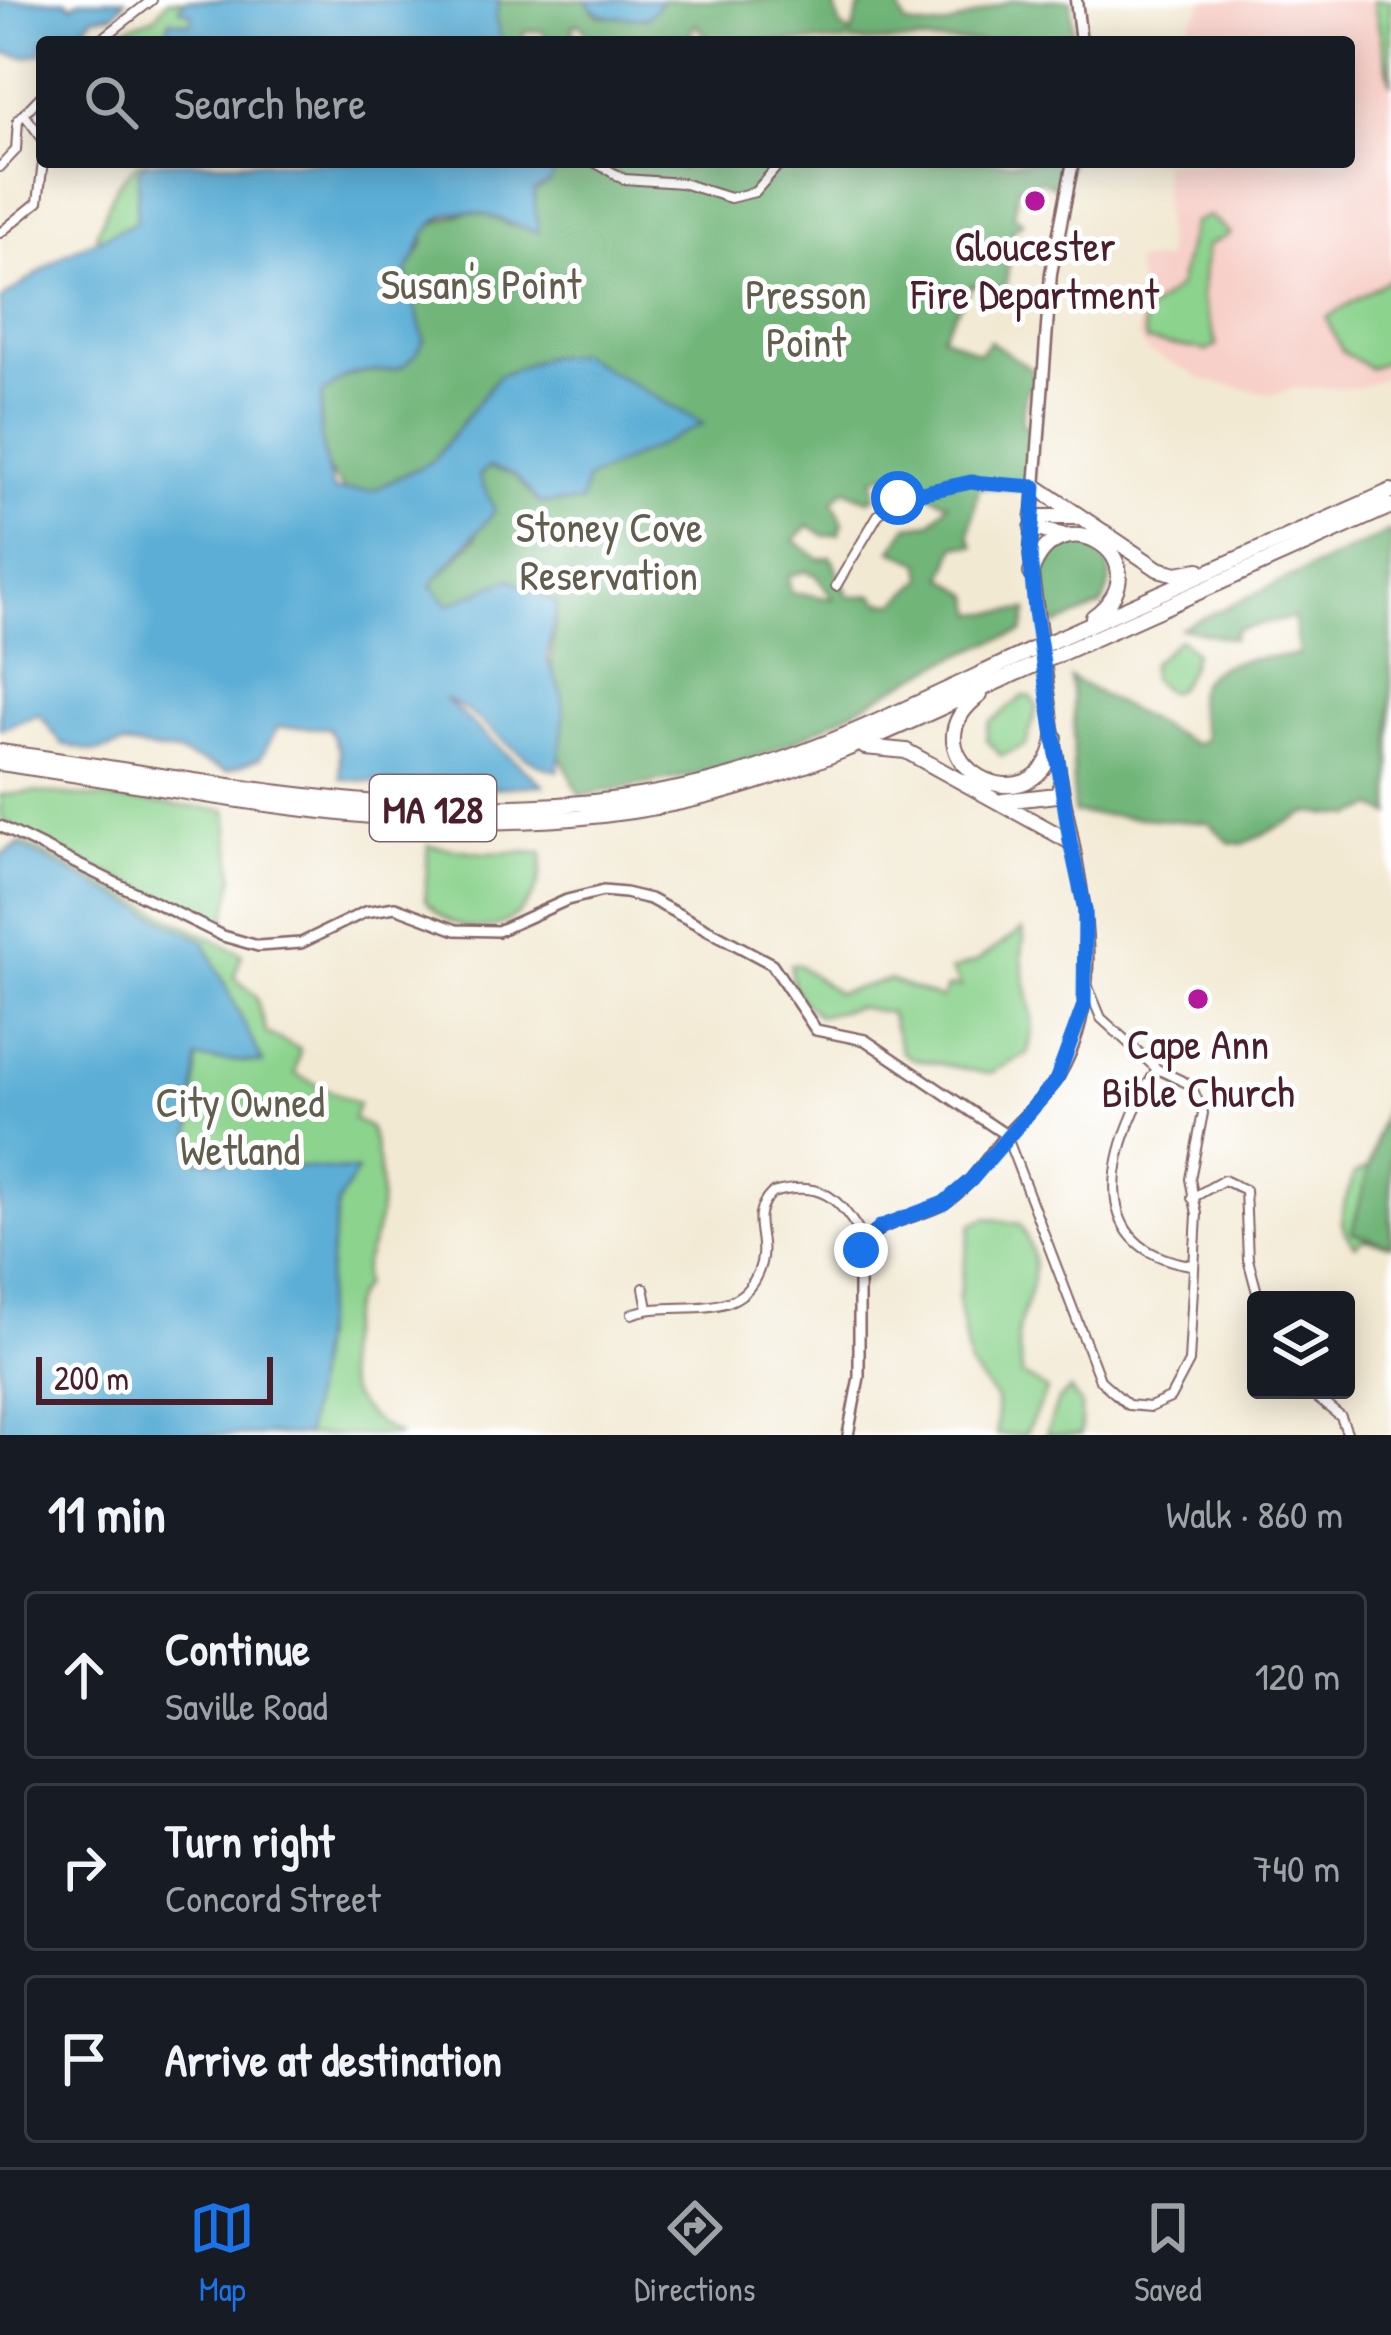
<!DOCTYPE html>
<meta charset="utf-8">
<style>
:root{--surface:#171b24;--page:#20242c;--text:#f1f3f6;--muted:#9ea1a6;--line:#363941;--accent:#1a73e8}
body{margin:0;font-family:"Patrick Hand",sans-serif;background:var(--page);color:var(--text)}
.controls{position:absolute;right:36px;bottom:36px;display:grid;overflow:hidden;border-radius:12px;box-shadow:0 6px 30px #0003}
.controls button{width:108px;height:108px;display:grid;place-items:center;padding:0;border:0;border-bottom:3px solid var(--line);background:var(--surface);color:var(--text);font:60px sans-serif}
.scale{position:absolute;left:36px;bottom:30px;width:237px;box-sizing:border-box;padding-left:12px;border:6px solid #4a1f2b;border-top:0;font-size:33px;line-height:42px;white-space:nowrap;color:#4a1f2b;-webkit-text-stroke:9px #fff;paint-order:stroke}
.stop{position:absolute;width:36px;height:36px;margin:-27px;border:9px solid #1a73e8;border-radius:50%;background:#fff}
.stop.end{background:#1a73e8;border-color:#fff;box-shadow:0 3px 12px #0008}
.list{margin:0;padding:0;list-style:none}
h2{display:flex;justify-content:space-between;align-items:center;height:156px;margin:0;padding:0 48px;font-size:51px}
h2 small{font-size:39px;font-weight:400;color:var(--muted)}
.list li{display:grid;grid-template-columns:78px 1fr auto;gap:36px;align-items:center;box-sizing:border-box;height:168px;margin:0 24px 24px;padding:0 24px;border:3px solid var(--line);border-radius:12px}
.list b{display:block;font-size:45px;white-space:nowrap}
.list p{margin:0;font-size:39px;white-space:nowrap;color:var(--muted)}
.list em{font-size:39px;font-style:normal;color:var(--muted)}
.icon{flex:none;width:66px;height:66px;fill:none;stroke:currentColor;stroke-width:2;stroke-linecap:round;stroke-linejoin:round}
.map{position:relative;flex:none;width:1391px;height:1435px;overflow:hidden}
.search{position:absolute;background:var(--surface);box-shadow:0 6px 30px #0003;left:36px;right:36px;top:36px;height:132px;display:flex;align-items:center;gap:30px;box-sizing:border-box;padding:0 42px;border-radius:12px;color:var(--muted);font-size:45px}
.sheet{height:732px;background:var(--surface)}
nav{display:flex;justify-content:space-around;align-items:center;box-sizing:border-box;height:168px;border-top:3px solid var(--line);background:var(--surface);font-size:33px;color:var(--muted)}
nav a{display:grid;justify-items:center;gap:6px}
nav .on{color:var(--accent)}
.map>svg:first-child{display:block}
.built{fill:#f7d0c9}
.green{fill:#8cd38e;stroke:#6b795c;stroke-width:3}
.forest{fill:#71b579;stroke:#5e6a52;stroke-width:3;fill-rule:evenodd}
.water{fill:#5baed6;stroke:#526680;stroke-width:3}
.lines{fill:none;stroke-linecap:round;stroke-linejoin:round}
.minor-casing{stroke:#856666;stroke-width:12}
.tertiary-casing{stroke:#856666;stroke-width:14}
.secondary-casing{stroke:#856666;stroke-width:15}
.motorway-casing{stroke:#856666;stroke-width:18}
.minor{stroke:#fff;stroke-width:8}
.tertiary{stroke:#fff;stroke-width:9}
.secondary{stroke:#fff;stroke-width:10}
.motorway{stroke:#fff;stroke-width:14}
.motorway-bridge-casing{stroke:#856666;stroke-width:18;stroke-linecap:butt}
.motorway-bridge{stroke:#fff;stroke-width:14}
.route{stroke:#1a73e8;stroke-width:15}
.poi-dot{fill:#b5179e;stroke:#fff;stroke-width:4.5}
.labels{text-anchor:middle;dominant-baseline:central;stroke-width:10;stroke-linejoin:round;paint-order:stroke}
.shield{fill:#fff;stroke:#80626b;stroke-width:3}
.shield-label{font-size:39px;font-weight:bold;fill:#4a1f2b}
.poi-label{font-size:42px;fill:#4a1f2b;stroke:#fff}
.park-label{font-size:42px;fill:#615e4e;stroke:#fff}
</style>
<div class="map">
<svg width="1391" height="1435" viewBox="0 0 1391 1435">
<rect width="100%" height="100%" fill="#fff"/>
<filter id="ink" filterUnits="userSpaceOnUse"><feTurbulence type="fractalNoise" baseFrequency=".00833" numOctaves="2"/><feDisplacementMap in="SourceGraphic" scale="24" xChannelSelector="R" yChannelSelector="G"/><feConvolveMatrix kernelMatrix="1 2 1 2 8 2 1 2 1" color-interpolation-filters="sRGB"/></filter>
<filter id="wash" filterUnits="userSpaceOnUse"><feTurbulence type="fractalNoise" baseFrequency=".004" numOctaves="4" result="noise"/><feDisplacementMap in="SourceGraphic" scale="48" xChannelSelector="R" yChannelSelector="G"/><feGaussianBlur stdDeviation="2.7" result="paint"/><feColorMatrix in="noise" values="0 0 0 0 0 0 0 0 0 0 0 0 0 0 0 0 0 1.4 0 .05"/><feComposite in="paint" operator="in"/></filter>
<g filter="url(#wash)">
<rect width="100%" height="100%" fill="#f2e9d3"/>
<path class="built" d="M1205 0H1373L1391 85V375L1358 388H1296L1275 395 1206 381 1146 350 1138 338 1140 289 1134 261 1166 259 1162 162H1349V42H1177Z"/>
<path class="green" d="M168 0H196L198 21 164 35 163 42H131L125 28 155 17Z
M1373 0H1391V85Z
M139 162H148L140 176 136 225 102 244 96 235 116 186Z
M1209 216 1230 234 1207 246 1201 297 1217 345 1207 351 1146 341 1142 316 1178 287 1193 222Z
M1391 278V360L1369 368 1342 351 1326 318Z
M1179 639 1194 651C1192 666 1183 691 1167 692L1151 679V664Z
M1024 696 1032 697 1037 707 1026 745 1001 756 986 739 989 723Z
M34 792 227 810 234 877 224 927 16 830 0 817V795Z
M22 842 242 954 234 977 256 996 266 1033 300 1049 295 1074 358 1104 353 1119 369 1127C380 1156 385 1199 376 1231 370 1253 361 1262 363 1286 352 1297 352 1306 348 1320 334 1378 347 1409 400 1435H0V855Z
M428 845 482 853 542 852C546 924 470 955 425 900Z
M1022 930C1027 941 1021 945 1022 958 1025 993 1040 1017 1027 1054L989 1074 911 1058 901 1051 890 1013 858 1007 819 1016C802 1003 788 986 791 964H797L837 993 889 980 941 999 948 987H961L951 970 976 962Z
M1391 1084V1245L1363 1239 1355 1245C1330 1220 1347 1202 1354 1174L1368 1168Z
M987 1218 1020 1224C1044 1267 1032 1285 1019 1326 1015 1339 1022 1361 1022 1375L1047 1390 1025 1435H997L996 1399 970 1367 958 1300 971 1225Z
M1070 1390 1081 1405V1435H1046L1058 1400Z"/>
<path class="forest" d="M500 0H585L598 16 647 18 663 0H833L840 25 851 35 859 9 872 0 896 2 906 24C951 37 974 10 1014 0 1031 0 1054 0 1071 0L1073 42H712L695 24 687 42H594L579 23 572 26 576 42H551L542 31H524L523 42H502L495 17Z
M557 162H664L682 169 683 162H1070L1063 190 1041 180 1018 187 1014 215 1023 222 1013 230 1005 291 972 285 942 335 979 353 990 341 1038 374V385L1027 387 1021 424 1036 429 1031 482 1025 489 979 487 969 535 974 546 956 545 944 577 972 596 976 614 1028 610 1023 632C932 657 856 716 770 752 709 777 644 783 580 796L559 753 564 716 551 661 557 604 447 605 431 585 476 538 479 476 489 467 514 475 539 503 701 423 579 354 497 377 434 460 373 490 347 494 319 459 322 393C330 388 340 380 348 376 384 362 401 386 424 340L406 271 424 243V235L433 224 474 209 511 226 534 208V191ZM899 470 915 479 920 490 948 503 931 523 908 526 892 550 921 563 923 579 896 603 880 602 873 595 849 597 831 557 819 559 794 540 809 525 824 536 839 534 843 523 833 501 845 489 868 500 875 497 874 478ZM806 571 816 575 833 599 791 592 788 576Z
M1391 531V815L1374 807 1354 816 1307 813 1243 844 1230 843 1209 823 1074 813C1070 767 1078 723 1070 678L1194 744 1205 740C1203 728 1198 715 1197 702 1195 653 1271 659 1299 655L1293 618 1236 630 1233 639 1181 628Z
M1081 540C1109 561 1119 571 1101 606L1056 625C1042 604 1037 573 1053 552Z
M1391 1084V1245L1352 1232Z"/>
<path class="water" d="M0 0H66L72 6 79 0H125L114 14 93 17 73 42H42V53L26 57 0 52Z
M186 0H500L495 17 502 42H164L170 20 191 23 192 14 179 8Z
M585 0H663L647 18C619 15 604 24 585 0Z
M148 162H557L550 183 534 191 538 232C504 224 456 192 428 230 418 242 419 258 406 271L424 340C401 386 384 362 348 376 340 380 331 388 323 393 316 424 324 462 334 491L374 490 434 460 497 377 545 357 579 354 703 424 586 480 581 503H539L514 475 489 467 479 476 495 511 431 585 448 605 510 579 557 604 547 659 562 693 564 716 558 771C515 763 485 714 444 699L543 785 456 790 341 779 339 749 329 728 278 727 260 758 227 771 178 753 124 745 95 752 62 744 39 714 0 729V300L67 253 136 222 139 169Z
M20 846 204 941 263 1063 197 1059 190 1159 357 1171 338 1203 306 1435H0V856Z"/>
</g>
<g filter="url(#ink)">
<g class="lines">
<g class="minor-casing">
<path id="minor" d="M98 42 152 0
M24 114 42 138
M594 162 624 179 682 183 730 198 755 192 781 162
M0 167 16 150 18 120 42 95
M0 233 38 202 43 162
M836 586 878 515 898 498 971 482 1033 487
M1157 1069C1113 1139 1078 1248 1191 1265
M1006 1135 1100 1380 1128 1405 1150 1407 1170 1398 1189 1362 1197 1214 1190 1179 1203 1113 1191 1085 1157 1069 1101 1018 1086 982
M1192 1198 1224 1180 1245 1190 1248 1259 1259 1300
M644 1288 648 1308
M632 1314C676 1297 744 1328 761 1263 768 1236 747 1218 772 1193 823 1179 839 1198 865 1241
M1307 1390 1341 1417 1348 1435"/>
</g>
<g class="tertiary-casing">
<path id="tertiary" d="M0 826 223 936 258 946 301 943 365 912 395 907 456 930 498 931 567 900 603 891 625 893 650 899 772 964 816 1030 865 1040 1006 1135
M848 1435 859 1377V1260C869 1216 911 1223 944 1203 971 1187 985 1158 1005 1136 1023 1116 1046 1098 1060 1074 1118 973 1069 849 1056 743"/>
</g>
<g class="secondary-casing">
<path id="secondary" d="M1076 0 1081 42
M1055 738 1030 555 1051 273 1073 162"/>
</g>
<g class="motorway-casing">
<path id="motorway" d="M1035 486 1158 569 1177 574 1199 570
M1033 517H1077
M1032 528 1062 535
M1031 573C1059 491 1168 562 1093 617
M1050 642 1391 491
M1053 657 1391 506
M980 695C897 757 1037 838 1055 738
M865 747 906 751 1069 841
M0 752C242 785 494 845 735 775 837 745 934 695 1030 651
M0 763C232 796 471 855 703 797 818 769 925 714 1032 666
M1003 801 1057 795 1061 786"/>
</g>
<use href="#minor" class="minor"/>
<use href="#tertiary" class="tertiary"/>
<use href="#secondary" class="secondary"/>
<use href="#motorway" class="motorway"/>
<g class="motorway-bridge-casing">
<path id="motorway-bridge" d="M1030 651 1050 642
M1032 666 1053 657"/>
</g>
<use href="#motorway-bridge" class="motorway-bridge"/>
</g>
</g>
<g class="lines" filter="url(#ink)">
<path class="route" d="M861 1250 880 1227 944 1203 971 1180 1056 1081 1084 1005 1085 910 1070 841 1035 611 1030 555 1035 487 971 482 898 498"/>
</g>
<g class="poi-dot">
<circle cx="1035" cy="201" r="12"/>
<circle cx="1198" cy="999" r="12"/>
</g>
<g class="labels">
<rect class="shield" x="370" y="775" width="126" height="66" rx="9"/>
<g class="shield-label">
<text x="433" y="808">MA 128</text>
</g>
<g class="poi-label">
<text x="1035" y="245">Gloucester<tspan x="1035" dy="48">Fire Department</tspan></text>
<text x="1198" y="1043">Cape Ann<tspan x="1198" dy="48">Bible Church</tspan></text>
</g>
<g class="park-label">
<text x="481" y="283">Susan's Point</text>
<text x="806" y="293">Presson<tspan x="806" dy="48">Point</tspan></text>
<text x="609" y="526">Stoney Cove<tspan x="609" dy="48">Reservation</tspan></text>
<text x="240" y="1101">City Owned<tspan x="240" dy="48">Wetland</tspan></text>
</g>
</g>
</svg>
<div class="controls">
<button><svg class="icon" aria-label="layers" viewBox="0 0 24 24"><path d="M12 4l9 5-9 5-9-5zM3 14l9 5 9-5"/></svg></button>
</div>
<div class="scale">200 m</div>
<div class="stop" style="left:898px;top:498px"></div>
<div class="stop end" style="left:861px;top:1250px"></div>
<div class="search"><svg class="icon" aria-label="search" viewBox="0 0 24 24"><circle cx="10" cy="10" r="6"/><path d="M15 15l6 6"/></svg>Search here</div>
</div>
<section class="sheet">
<h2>11 min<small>Walk · 860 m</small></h2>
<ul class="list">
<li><svg class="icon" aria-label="ahead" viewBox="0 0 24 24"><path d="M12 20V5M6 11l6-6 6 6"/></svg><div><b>Continue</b><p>Saville Road</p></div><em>120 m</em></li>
<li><svg class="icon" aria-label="right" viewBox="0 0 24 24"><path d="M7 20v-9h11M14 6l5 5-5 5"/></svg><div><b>Turn right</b><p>Concord Street</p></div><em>740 m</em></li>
<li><svg class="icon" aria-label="arrive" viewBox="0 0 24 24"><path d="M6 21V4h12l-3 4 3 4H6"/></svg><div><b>Arrive at destination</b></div></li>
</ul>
</section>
<nav>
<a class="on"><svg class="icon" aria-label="map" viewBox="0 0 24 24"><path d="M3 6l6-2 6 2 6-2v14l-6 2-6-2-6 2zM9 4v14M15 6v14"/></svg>Map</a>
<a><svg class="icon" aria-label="directions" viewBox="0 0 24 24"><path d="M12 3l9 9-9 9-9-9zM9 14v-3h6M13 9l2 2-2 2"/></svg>Directions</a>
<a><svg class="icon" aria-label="saved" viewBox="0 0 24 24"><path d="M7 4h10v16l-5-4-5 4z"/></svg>Saved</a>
</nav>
